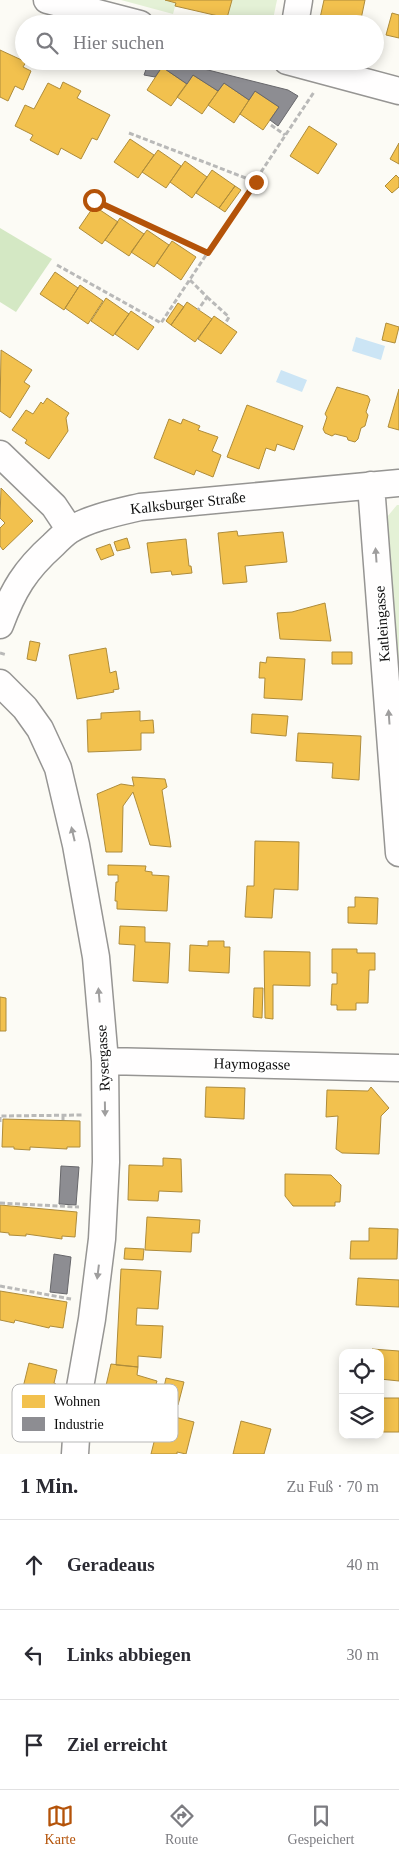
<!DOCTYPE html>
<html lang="de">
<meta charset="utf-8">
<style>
:root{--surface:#fff;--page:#f7f7f7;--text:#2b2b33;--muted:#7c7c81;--line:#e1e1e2;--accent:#b45309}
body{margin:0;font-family:"Times New Roman",serif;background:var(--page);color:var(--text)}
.controls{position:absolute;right:15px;bottom:15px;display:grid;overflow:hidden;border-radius:10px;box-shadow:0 2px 12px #0003}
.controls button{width:45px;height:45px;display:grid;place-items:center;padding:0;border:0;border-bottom:1px solid var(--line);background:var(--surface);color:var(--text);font:25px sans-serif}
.stop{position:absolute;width:15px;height:15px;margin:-11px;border:4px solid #b45309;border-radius:50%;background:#fff}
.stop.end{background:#b45309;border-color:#fff;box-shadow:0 1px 5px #0008}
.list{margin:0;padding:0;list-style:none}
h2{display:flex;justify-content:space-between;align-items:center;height:65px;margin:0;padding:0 20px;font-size:21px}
h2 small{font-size:16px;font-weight:400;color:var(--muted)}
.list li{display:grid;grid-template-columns:32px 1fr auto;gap:15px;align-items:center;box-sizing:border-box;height:90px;padding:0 20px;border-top:1px solid var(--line)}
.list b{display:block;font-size:19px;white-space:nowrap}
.list em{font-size:16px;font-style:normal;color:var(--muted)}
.icon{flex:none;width:28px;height:28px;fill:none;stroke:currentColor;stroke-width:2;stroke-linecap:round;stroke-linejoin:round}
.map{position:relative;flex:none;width:399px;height:1454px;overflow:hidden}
.search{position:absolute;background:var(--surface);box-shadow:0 2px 12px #0003;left:15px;right:15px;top:15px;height:55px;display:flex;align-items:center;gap:12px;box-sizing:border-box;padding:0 18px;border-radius:28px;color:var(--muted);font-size:19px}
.sheet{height:335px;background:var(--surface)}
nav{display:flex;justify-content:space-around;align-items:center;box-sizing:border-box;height:70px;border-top:1px solid var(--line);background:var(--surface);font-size:14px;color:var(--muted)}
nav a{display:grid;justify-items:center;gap:2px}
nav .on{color:var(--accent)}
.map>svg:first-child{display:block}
.green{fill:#e4f1d6}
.forest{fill:#d4e8c4}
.water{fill:#cce5f5}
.homes{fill:#f2c14e;stroke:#ae8c3b}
.industry{fill:#8d8d92;stroke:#67676b}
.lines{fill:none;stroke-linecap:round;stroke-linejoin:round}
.minor-casing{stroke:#969593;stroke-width:29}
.path{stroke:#b9b9b8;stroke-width:3;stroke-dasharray:5 2.5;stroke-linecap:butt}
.minor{stroke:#fffefe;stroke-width:26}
.oneway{fill:#9f9e9e}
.route{stroke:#b45309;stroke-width:6}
.labels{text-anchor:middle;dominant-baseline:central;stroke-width:5;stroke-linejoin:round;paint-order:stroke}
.street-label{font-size:15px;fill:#0f0f0f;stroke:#fff}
.key{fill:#fff;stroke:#b7b7b7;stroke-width:1}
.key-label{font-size:14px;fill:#0f0f0f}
</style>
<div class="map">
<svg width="399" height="1454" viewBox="0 0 399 1454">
<rect width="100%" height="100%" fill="#fcfbf5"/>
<path class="green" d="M121 0H165L176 3 173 14Z
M232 0H277L272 24 206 22 207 18 217 21 219 17 227 18Z
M397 505H399V698L387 517Z"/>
<path class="forest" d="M0 228 52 259 16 312 0 302Z"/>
<path class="water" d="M356 337 385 346 381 360 352 351Z
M281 370 307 380 302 392 276 382Z"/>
<path class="homes" d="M165 0H232L227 18 175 6 176 3Z
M324 0H365L360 24H328L329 20 320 18Z
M392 13 399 15V38L386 35Z
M0 50 26 62 23 67 31 71 23 90 15 86 8 101 0 97Z
M162 67 187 84 171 106 147 90Z
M193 75 218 91 202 114 177 97Z
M63 82 81 91 77 98 110 115 97 140 92 138 81 159 61 148 58 155 30 140 33 135 15 126 25 105 34 109 48 83 60 89Z
M224 83 249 100 234 123 208 105Z
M255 91 279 107 263 130 240 114Z
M309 126 337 144 318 174 290 156Z
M130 139 154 155 138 178 114 162Z
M399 143V164L390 159Z
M158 150 181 166 166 188 142 172Z
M185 161 207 177 192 198 170 182Z
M212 170 235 186 219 208 196 193Z
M396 175 399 178V187L392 193 385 186Z
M235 186 241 190 225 212 219 208Z
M94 206 118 222 102 244 79 228Z
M120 218 144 234 129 256 105 240Z
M147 230 169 245 154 267 131 252Z
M172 241 196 257 181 280 157 263Z
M55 272 78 288 64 310 40 294Z
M80 285 103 301 88 324 65 308Z
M106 298 129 314 113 336 91 321Z
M187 302 212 319 195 342 171 325Z
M178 303 184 307 171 325 166 321Z
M131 311 154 327 138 350 115 334Z
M214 316 237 332 221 354 198 339Z
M386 323 399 327 395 343 382 340Z
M1 350 32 370 24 382 30 386 10 418 0 411Z
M337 387 368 396 370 400 366 412 368 415 365 426 361 428 358 439 355 442 348 440 347 437 335 434 332 436 325 433 323 429 327 417 325 414Z
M399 389V430L388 427Z
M47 398 69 413 66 418 68 431 49 459 25 443 27 440 12 430 26 410 33 414 41 402 43 404Z
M247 405 303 426 294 450 277 444 275 451 266 448 259 469 227 457Z
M169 419 181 424 183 419 200 426 198 430 218 437 212 451 221 455 213 477 196 470 194 475 154 458Z
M1 488 33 521 3 550 0 546V528L5 523 0 518Z
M237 531 238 536 283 532 287 562 245 566 247 582 223 584 218 533Z
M127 538 130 548 117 551 114 542Z
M186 539 189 566H191L192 573 172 575 171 571 151 573 147 543Z
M110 544 114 555 101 560 96 549Z
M325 603 331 641 280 639 277 613 292 612Z
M30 641 40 643 36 661 27 659Z
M106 648 110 673 116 671 119 689 113 690 114 692 77 699 69 655Z
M332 652H352V664H332Z
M267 657 305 659 302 700 264 698 265 678H259L260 662 266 663Z
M140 711V721L153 720 154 733H141V750L88 752 87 720 101 719V713Z
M252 714 288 716 286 736 251 733Z
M298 733 361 736 359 780 332 778 333 763 296 761Z
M132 777 165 779 167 787 162 790 171 847 150 845 133 792 123 806 122 852H106L97 794 121 784 134 786Z
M255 841 299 842 298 890 274 889 272 918 245 917 247 886H254Z
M108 865 146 866 145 871 152 872V875L169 876 167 911 117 909V901H115L116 882H118V875H108Z
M355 897 378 898 377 924 348 923V907H355Z
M120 926 145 927V942L170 943 168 983 133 981 135 945 119 944Z
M208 941H224V947H230L229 973 189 971 190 945 208 946Z
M332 949H357V953H375V970H369L368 1003H356V1010H337V1005H331L332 984H337V973H332Z
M264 951 310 952V986L273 985V1019L265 1018Z
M254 988H263L262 1018 253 1017Z
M0 997 6 998V1031H0Z
M206 1087 245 1088 244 1119 205 1117Z
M371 1087 389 1108 381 1116 379 1154 342 1153 336 1149 338 1116 326 1117 327 1090 368 1091Z
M3 1119 80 1121V1147H67V1149L30 1147V1150L14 1149V1147H2Z
M163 1158 181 1159 182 1192 159 1191 158 1201 128 1200 129 1165 163 1166Z
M285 1174 331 1175 341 1185 340 1202H335V1206H293L285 1196Z
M0 1205 77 1212 75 1237 62 1236V1239L26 1234V1236L9 1235V1233L0 1232Z
M147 1217 200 1220 199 1233H192L191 1252 145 1250Z
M369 1228 398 1229 397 1259H350L351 1241H369Z
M125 1248 144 1249 143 1260 124 1259Z
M121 1269 161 1271 158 1309 137 1308 136 1325 163 1326 161 1358 138 1356V1367L116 1365Z
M358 1278 399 1280V1307L356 1305Z
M0 1291 67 1302 63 1328 50 1326 49 1328 15 1320 14 1323 0 1320Z
M372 1349 399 1351V1381L380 1379V1353H372Z
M29 1363 57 1370 54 1383 56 1384 47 1423 16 1416Z
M111 1364 138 1367 137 1375 157 1381 143 1429 105 1418 110 1398 105 1397 107 1391 105 1390Z
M166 1378 184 1382 178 1405 161 1401Z
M380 1398H399V1432H380Z
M171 1416 194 1422 186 1454 177 1452V1454H151L155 1438 159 1439 162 1429 167 1430Z
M241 1421 271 1429 264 1454H233Z"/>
<path class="industry" d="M149 61H172L288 90 298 96 278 126 270 120 279 107 255 91 249 100 224 83 218 91 193 75 187 84 162 67 155 77 144 75Z
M61 1166 79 1167 76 1205 59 1204Z
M54 1254 71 1257 67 1294 50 1292Z"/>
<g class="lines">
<g class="minor-casing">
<path id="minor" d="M47 0 140 24
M295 24 299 0
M287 61 399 91
M0 454 54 506 70 530
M371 485 399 853
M0 625C13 590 25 570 53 545 58 540 64 534 70 530 89 518 119 512 140 507L399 483
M0 683 25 708 40 729 58 768 76 845 96 957 105 1061 106 1162 102 1239 92 1319 79 1393 75 1454
M105 1061 399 1068"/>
</g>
<path class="path" d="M271 125 285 135
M129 133 256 182
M94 200 207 253
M57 265 161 323 314 92
M190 280 207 297 198 310
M207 297 229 317 225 324
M0 653 7 655
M63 1115V1120
M0 1122V1116L83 1115
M0 1203 79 1207
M0 1286 71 1299"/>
<use href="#minor" class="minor"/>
</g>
<defs><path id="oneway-solid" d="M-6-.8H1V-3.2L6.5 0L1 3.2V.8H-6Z" transform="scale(1.25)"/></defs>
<g class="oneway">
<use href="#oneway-solid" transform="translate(376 555) rotate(-94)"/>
<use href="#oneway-solid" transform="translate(389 717) rotate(-94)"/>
<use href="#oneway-solid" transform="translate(73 834) rotate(-103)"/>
<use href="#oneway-solid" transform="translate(99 995) rotate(-95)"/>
<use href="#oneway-solid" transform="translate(105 1109) rotate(89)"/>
<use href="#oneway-solid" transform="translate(98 1272) rotate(97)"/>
</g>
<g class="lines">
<path class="route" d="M94 200 208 253 256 182"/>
</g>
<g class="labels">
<g class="street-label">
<text transform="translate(188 503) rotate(-6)">Kalksburger Straße</text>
<text transform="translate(382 624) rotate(-94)">Katleingasse</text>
<text transform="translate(103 1058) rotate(-93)">Rysergasse</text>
<text transform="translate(252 1064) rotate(1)">Haymogasse</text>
</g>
</g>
<rect x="12" y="1384" width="166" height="58" rx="8" class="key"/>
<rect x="22" y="1395" width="23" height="13" fill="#f2c14e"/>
<rect x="22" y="1417" width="23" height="14" fill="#8d8d92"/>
<g class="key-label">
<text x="54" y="1406">Wohnen</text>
<text x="54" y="1429">Industrie</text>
</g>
</svg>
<div class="controls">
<button><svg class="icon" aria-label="locate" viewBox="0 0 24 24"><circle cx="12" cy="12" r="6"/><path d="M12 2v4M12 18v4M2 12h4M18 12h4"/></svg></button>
<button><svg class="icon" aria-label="layers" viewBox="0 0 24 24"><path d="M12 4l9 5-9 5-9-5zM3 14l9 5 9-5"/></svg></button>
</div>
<div class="stop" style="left:94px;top:200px"></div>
<div class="stop end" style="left:256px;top:182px"></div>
<div class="search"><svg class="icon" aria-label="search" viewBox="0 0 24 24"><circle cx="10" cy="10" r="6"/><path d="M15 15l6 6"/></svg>Hier suchen</div>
</div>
<section class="sheet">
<h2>1 Min.<small>Zu Fuß · 70 m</small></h2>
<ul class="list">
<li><svg class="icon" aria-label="ahead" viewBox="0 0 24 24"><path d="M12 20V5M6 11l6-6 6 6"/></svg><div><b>Geradeaus</b></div><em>40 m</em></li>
<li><svg class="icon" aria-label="left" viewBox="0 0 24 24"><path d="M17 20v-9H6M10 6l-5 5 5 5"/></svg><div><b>Links abbiegen</b></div><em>30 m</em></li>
<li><svg class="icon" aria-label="arrive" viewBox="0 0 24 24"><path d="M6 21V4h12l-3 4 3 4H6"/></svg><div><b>Ziel erreicht</b></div></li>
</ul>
</section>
<nav>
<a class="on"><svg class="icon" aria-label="map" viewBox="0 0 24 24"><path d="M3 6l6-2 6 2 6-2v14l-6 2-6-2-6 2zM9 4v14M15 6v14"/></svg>Karte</a>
<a><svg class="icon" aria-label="directions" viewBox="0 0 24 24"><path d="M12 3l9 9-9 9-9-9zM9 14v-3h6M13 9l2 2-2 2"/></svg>Route</a>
<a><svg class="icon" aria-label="saved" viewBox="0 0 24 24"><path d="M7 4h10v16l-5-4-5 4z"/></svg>Gespeichert</a>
</nav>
